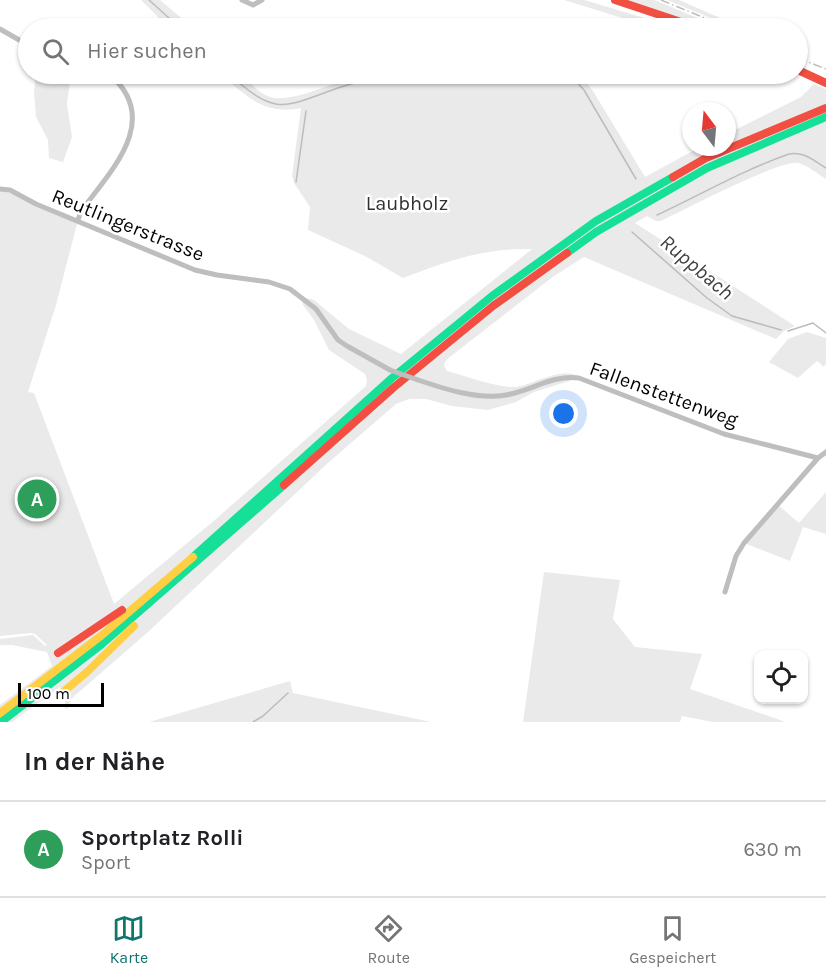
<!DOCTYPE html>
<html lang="de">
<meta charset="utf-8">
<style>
:root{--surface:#fff;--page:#f2f2f2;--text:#202124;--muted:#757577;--line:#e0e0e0;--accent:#0f766e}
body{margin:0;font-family:Karla,sans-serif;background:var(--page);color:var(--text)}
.controls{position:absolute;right:18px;bottom:18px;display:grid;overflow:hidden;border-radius:12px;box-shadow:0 2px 4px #0004}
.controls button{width:54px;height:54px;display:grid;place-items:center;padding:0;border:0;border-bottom:2px solid var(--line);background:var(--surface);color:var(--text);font:30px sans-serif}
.compass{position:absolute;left:682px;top:102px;width:54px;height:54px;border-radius:50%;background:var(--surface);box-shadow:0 2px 4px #0004;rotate:344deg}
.scale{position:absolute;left:18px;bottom:15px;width:86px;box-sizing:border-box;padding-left:6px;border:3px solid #000;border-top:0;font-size:16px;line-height:21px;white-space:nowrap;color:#000;-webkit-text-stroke:4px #fff;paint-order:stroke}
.you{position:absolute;left:564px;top:414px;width:21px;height:21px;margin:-15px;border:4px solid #fff;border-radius:50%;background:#1a73e8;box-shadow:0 0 0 9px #1a73e833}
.badge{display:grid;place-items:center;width:39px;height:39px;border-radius:50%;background:var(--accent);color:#fff;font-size:20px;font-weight:700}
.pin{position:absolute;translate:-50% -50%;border:3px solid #fff;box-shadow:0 2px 6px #0006}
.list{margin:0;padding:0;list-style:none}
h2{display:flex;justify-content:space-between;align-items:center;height:78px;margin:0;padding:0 24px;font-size:26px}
h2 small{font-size:20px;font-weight:400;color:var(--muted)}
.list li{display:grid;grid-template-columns:39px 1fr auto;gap:18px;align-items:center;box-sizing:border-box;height:96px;padding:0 24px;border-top:2px solid var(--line)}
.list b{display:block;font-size:22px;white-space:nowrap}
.list p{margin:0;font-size:20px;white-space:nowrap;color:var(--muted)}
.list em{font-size:20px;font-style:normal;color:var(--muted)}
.icon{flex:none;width:33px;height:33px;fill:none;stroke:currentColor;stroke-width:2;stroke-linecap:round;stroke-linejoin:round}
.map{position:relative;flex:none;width:826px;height:722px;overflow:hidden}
.search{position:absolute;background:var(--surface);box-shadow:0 2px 4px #0004;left:18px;right:18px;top:18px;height:66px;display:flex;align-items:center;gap:15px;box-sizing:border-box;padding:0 21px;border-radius:33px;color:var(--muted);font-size:22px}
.sheet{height:174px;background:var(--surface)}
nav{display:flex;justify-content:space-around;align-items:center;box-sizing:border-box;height:84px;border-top:2px solid var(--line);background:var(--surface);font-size:16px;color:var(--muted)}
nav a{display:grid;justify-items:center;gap:3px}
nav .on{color:var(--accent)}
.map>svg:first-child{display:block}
.green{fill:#eaeaea}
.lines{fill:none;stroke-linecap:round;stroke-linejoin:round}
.stream{stroke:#bcbcbc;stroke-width:1.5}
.street{stroke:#bebebe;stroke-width:5}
.fast{stroke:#16e098;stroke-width:8}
.slow{stroke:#ffcf43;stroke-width:8}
.jam{stroke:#f24e42;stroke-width:8}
.rail{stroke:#bdbdbd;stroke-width:1.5;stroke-dasharray:9 3 1.5 3;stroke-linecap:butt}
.street-bridge{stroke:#bebebe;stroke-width:5}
.labels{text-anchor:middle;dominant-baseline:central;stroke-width:5;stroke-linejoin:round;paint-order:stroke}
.park-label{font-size:20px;fill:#303030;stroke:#fff}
.street-label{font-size:20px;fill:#000;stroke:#fff}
.water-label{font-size:21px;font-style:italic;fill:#414141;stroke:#fff}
</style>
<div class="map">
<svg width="826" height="722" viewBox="0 0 826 722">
<rect width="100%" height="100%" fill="#fff"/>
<path class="green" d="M141 0H160L193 28H169Z
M564 0H584L678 28H655Z
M626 0H654L722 28H707Z
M667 0H679L743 28H735Z
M36 74H71L67 104 72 137 63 162 49 158 48 140 36 117 34 91Z
M221 74C226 74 235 72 240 75 251 81 257 93 270 97 293 104 340 79 365 74H579L593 91 645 177 700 147H727V134L801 97 814 84 826 89V179C818 174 807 165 798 163 779 160 684 210 661 221H656L647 216 635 223 795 326 784 331 776 339 584 257 554 276 446 360 444 366 447 371C467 376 496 388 516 387 532 385 566 364 579 378L534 392 516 402 488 410 452 406 426 399H409L396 404 329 462 148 632 71 699 68 708 65 709V702L60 687 12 722H0V705L52 666 47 652 12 645H0V639L33 635 45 646 47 645 35 634 31 633 0 636V189L78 220 56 305 28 392 34 393 114 604 216 519 366 386 367 380 365 374 329 350 314 320 303 305 301 297 314 300 349 329 401 354 532 249C483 248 448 261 403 278L365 256 308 230 310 207 294 183 292 176 301 108C264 115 247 97 221 74Z
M807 332 826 338V363L824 367 817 361 798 378 769 362 788 339Z
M826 492V534L803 527 790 561 744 543 777 504 799 523Z
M544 572 620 580 613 619 635 647 702 654 690 689 786 722H713L682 716 680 722H523Z
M290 681 293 693 431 722H149Z"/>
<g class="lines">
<path class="stream" d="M149 0 180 28
M229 74C279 119 284 106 341 87 368 78 396 76 423 74
M566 74 574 79 584 90 636 179
M296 182 306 111
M657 215C702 194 743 170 789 154 804 151 814 161 826 168
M632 232 707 298 732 316 781 330
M788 331 813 323 826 333
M253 722 263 716 288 693"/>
<path class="street" d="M242 0 253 5 262 0
M0 29 28 45
M0 189 10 190 36 204 195 270 217 275 269 282 290 289 316 309 338 340 347 346 390 370
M78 220 81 211C111 171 163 119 109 74
M418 380C445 389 478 400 506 395 534 390 550 375 579 378L724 434 818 458
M725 592 736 556 744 543 818 458 826 452"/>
<path class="fast" d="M567 253 596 232 707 168 826 117
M193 557 392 378 492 296 596 221 673 177
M1 722 102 644 284 485"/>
<path class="slow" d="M62 693 87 672 134 626
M0 713 102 635 193 557"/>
<path class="jam" d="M615 0 699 28
M798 70 826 83
M673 177 706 158 826 108
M284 485 393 388 493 306 567 253
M58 653 122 610"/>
<path class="rail" d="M661 0 729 28
M798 58 826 69"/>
<path class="street-bridge" d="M390 370 418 380"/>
</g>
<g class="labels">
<g class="park-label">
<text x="407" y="203">Laubholz</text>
</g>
<g class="street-label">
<text transform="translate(128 225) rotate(22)">Reutlingerstrasse</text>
<text transform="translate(664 394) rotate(20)">Fallenstettenweg</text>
</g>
<g class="water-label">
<text transform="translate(697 267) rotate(40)">Ruppbach</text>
</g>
</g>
</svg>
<div class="controls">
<button><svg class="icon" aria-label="locate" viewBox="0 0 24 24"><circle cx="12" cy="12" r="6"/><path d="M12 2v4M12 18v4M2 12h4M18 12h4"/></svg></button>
</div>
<svg class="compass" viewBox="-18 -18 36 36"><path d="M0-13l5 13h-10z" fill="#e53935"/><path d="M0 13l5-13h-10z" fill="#757577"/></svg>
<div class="scale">100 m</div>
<div class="you"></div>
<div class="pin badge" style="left:37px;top:499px;background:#2e9e5b">A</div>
<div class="search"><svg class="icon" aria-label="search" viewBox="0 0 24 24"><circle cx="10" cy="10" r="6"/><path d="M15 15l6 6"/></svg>Hier suchen</div>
</div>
<section class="sheet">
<h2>In der Nähe<small></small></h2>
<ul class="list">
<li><span class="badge" style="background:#2e9e5b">A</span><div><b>Sportplatz Rolli</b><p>Sport</p></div><em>630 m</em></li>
</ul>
</section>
<nav>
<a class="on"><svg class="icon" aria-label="map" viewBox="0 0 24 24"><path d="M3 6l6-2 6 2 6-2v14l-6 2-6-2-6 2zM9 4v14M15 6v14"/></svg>Karte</a>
<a><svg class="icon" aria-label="directions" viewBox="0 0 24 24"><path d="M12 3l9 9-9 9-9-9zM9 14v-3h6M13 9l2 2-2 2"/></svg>Route</a>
<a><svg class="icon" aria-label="saved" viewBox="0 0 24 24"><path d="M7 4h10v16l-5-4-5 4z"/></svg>Gespeichert</a>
</nav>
